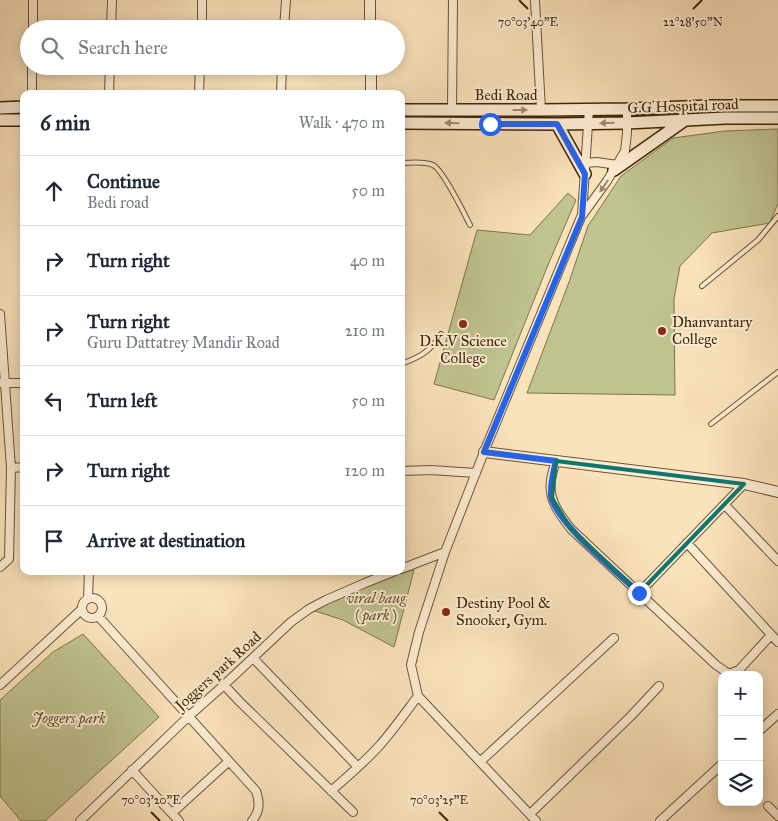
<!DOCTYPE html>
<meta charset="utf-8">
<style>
:root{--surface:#fff;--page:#f6f6f7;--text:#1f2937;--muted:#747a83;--line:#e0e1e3}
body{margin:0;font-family:"IM FELL Great Primer",serif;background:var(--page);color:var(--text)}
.controls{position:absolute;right:15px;bottom:15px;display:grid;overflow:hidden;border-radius:10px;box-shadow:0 2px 12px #0003}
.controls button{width:45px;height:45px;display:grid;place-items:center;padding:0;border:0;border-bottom:1px solid var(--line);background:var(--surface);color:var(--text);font:25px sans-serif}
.stop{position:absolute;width:15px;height:15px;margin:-11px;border:4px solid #2563eb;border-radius:50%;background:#fff}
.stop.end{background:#2563eb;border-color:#fff;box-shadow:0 1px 5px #0008}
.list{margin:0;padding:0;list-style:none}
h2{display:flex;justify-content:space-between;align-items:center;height:65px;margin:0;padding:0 20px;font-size:21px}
h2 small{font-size:16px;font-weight:400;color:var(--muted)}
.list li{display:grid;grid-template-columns:32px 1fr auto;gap:15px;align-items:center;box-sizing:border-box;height:70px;padding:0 20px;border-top:1px solid var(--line)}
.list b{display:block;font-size:19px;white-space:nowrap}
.list p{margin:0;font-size:16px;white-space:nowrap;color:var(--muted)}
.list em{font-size:16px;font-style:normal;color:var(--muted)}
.icon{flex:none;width:28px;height:28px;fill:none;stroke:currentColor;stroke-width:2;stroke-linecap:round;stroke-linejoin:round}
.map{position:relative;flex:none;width:778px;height:821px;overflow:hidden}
.search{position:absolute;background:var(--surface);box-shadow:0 2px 12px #0003;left:20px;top:20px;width:385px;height:55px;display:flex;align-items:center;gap:12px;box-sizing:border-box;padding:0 18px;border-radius:28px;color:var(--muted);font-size:19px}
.panel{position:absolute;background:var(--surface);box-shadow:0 2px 12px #0003;left:20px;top:90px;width:385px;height:485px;border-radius:10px}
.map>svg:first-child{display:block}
.green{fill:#bfc38f;stroke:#7f744a}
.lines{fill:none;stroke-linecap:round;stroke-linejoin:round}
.service-casing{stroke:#6e5432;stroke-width:6}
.minor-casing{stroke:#6e5432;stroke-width:10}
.tertiary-casing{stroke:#6e5432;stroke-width:12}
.secondary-casing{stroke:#3f2404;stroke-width:14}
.service{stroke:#fcecd3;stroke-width:4}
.minor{stroke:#fcecd3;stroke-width:8}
.tertiary{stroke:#fcecd3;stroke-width:10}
.secondary{stroke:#fcecd3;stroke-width:11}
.oneway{fill:#9e886c}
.route{stroke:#2563eb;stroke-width:6}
.marked{fill:none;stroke:#0f766e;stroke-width:4;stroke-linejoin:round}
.ticks{fill:none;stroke:#3f2404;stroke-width:2}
.poi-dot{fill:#8f2418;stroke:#fcecd3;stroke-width:2}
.labels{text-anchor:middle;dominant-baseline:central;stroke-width:4;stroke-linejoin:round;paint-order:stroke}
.street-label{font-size:15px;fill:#3f2404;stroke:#fcecd3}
.poi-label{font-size:15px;fill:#3f2404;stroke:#fcecd3;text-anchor:start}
.park-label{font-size:15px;font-style:italic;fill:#5f4c27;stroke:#fcecd3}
.ticks-label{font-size:12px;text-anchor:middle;fill:#3f2404;stroke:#fcecd3;stroke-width:4;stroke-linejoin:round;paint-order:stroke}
</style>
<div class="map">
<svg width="778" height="821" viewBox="0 0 778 821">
<rect width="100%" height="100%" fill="#fae2bb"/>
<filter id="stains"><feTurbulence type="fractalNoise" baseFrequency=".004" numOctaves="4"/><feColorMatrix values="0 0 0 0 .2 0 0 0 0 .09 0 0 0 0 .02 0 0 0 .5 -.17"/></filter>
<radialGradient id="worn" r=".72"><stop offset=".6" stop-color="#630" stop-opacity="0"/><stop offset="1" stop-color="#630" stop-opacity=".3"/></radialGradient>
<path class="green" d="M778 129V203L770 223 712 233 680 266 674 299 675 395 527 393 569 282 588 226 621 176 673 138 725 131Z
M568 193 576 200 548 265 494 400 434 384 477 230 530 235Z
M414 570 394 647 343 620 309 609 378 578Z
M83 634 159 717 45 821H21L0 796V700L53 652Z"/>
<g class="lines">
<g class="service-casing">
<path id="service" d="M401 163C411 163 424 161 433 165 443 170 464 213 470 225
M702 286 758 240 778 216
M401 364C420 357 430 352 441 334
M711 424 778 372"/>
</g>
<g class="minor-casing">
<path id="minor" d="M535 0 541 110
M33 29V0
M111 29 112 0
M202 29V0
M284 29 286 0
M32 94V66
M109 94 110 66
M199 94 200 66
M281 94 282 66
M452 109 453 0
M586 163 597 162 617 165
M582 215 589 109
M0 314 11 468 9 559 0 567
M0 383H24
M556 461C554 468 551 475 551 481 548 500 560 515 571 529L716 665 729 674 739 670 771 635
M11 468 24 467
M401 471 431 470 476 473
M725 505 778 561
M687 543 778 642
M401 569 445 552
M639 593 744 484
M82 608a10 10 0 1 1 20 0a10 10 0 1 1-20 0Z
M88 598 89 571
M98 616 256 791C260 803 260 811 252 821
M253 658 358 767
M0 685 82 609
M224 685 240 702 353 812
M759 731 778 714
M481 761 614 638
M132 770 162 803 179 821
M331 791C348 776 365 762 380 745 394 729 406 712 418 696
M768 806 778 816
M172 813 229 761
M530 814 631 716 659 686
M80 821 189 716 224 685 291 622 309 609 326 600 365 583 395 571
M536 821 418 696 411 665 419 632 445 552 484 452 581 217 607 181 625 151 627 133V109
M660 821 722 764"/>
</g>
<g class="tertiary-casing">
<path id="tertiary" d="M370 0V29
M371 66V94
M484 452 744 484 778 492"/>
</g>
<g class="secondary-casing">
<path id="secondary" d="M0 108 24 107
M401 110H541L627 109 711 106H778
M0 120H24
M401 123 557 124 627 123 725 118H778
M557 124 585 174
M614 170 685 120"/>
</g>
<use href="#service" class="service"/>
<use href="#minor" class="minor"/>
<use href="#tertiary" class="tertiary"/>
<use href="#secondary" class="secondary"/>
</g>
<defs><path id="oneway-solid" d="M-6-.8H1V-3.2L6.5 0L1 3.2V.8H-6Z" transform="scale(1.25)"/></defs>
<g class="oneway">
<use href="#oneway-solid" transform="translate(520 110)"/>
<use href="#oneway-solid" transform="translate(452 123) rotate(-178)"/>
<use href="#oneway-solid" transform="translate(607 123) rotate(179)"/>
<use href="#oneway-solid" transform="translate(604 186) rotate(124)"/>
</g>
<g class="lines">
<path class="route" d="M490 124H557L585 174 582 217 484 452 556 461C553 473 550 483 551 496 556 523 618 573 639 593"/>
</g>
<path class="marked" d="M556 461 744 484 639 593 571 529 552 498Z"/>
<path class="ticks" d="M519 0 528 9M693 9 702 0M151 812 160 821M439 812 448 821"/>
<g class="poi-dot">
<circle cx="463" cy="324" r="5"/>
<circle cx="662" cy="331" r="5"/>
<circle cx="446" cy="612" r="5"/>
</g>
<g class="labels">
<g class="street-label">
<text x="506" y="95">Bedi Road</text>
<text transform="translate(683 106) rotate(-2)">G.G Hospital road</text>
<text transform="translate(218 671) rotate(-42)">Joggers park Road</text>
</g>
<g class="poi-label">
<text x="672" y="322">Dhanvantary<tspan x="672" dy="17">College</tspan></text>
<text x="463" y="341" text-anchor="middle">D.K.V Science<tspan x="463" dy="17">College</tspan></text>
<text x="456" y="603">Destiny Pool &amp;<tspan x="456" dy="17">Snooker, Gym.</tspan></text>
</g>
<g class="park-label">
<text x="376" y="598">viral baug<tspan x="376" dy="17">( park )</tspan></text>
<text x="69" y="718">Joggers park</text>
</g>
</g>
<g class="ticks-label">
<text x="693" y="26">22°28'50"N</text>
<text x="528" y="26">70°03'40"E</text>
<text x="151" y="804">70°03'20"E</text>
<text x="439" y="804">70°03'25"E</text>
</g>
<rect width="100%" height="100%" filter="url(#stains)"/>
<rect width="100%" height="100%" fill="url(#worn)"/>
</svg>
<div class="controls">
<button>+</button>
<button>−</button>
<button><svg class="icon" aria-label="layers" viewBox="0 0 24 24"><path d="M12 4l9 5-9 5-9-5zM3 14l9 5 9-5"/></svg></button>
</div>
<div class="stop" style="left:490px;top:124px"></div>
<div class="stop end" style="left:639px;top:593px"></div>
<div class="search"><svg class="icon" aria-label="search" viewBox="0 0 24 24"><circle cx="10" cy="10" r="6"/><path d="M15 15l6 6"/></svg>Search here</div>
<section class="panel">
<h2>6 min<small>Walk · 470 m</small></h2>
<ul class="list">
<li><svg class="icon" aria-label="ahead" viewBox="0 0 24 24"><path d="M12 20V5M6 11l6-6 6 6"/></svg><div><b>Continue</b><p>Bedi road</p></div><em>50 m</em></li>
<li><svg class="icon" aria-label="right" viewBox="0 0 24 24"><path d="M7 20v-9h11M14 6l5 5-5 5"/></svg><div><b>Turn right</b></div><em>40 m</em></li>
<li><svg class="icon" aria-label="right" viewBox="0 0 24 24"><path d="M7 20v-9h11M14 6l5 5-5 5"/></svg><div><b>Turn right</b><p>Guru Dattatrey Mandir Road</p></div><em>210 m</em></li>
<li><svg class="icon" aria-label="left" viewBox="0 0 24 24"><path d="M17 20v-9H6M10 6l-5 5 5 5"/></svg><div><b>Turn left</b></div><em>50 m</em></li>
<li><svg class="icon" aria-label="right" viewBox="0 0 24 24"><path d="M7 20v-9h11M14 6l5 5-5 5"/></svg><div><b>Turn right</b></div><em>120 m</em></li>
<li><svg class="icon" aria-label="arrive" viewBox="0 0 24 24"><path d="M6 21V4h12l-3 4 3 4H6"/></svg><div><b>Arrive at destination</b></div></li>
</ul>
</section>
</div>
